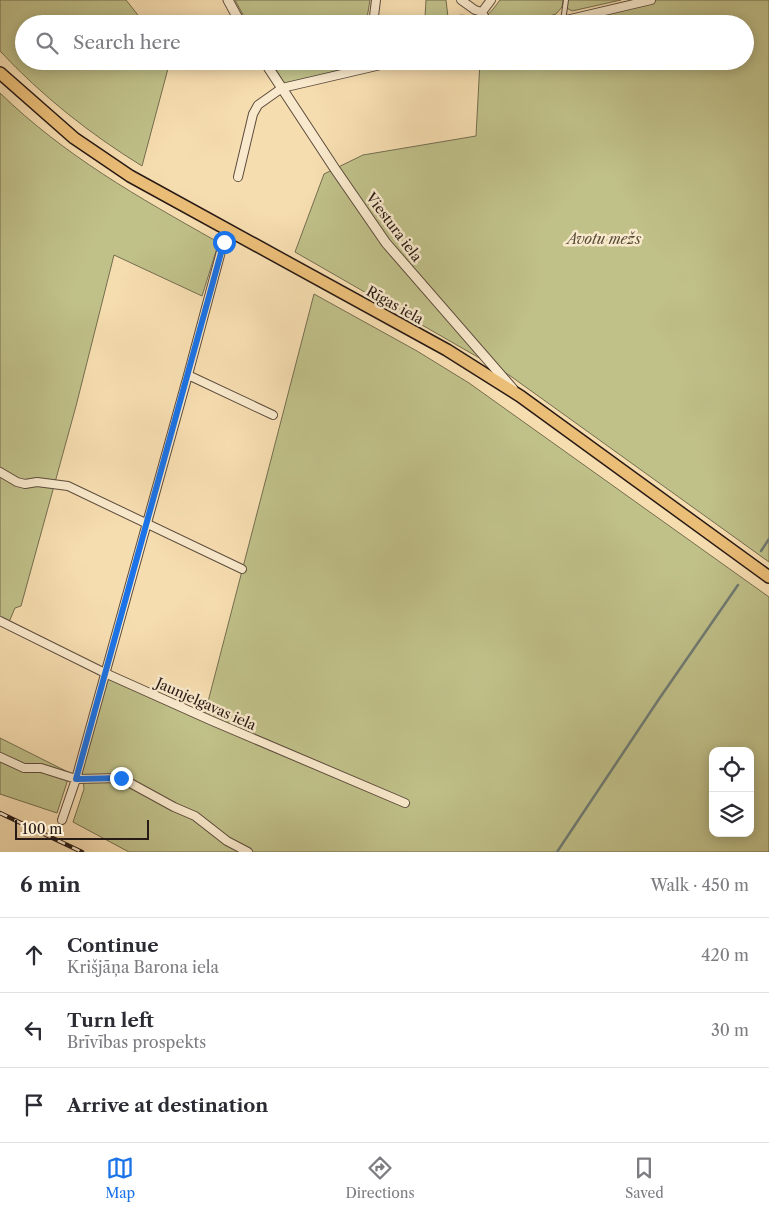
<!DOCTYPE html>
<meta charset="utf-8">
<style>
:root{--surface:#fff;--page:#f2f2f3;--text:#2b2b33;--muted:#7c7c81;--line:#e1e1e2;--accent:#1a73e8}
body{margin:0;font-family:"Libre Caslon Text",serif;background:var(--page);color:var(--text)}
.controls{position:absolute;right:15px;bottom:15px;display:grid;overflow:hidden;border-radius:10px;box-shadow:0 2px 12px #0003}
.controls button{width:45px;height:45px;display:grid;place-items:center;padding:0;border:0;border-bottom:1px solid var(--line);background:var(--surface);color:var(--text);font:25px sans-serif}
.scale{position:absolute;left:15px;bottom:12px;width:134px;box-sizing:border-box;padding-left:5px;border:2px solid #281a15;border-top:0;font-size:14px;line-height:18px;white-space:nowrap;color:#281a15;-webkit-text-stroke:4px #f9e9cc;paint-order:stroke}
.stop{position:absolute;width:15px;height:15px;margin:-11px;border:4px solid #1a73e8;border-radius:50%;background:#fff}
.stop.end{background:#1a73e8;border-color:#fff;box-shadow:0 1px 5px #0008}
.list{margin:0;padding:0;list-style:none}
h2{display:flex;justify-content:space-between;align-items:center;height:65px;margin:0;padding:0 20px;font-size:21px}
h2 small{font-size:16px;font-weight:400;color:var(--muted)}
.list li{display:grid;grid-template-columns:32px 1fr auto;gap:15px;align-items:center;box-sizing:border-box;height:75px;padding:0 20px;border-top:1px solid var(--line)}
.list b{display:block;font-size:19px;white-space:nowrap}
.list p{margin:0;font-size:16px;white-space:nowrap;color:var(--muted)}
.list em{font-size:16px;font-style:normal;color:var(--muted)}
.icon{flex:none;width:28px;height:28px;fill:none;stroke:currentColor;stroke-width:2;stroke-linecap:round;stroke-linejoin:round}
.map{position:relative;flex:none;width:769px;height:852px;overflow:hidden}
.search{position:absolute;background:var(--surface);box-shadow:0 2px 12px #0003;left:15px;right:15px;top:15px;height:55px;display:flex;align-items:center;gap:12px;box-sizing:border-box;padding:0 18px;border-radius:28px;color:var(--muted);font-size:19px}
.sheet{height:290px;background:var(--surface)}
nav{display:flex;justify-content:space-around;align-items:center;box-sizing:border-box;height:70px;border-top:1px solid var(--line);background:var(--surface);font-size:14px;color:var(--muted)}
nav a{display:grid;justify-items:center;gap:2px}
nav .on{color:var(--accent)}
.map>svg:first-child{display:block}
.green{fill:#c0c089;stroke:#746d4f;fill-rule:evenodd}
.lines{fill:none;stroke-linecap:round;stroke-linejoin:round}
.stream{stroke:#6f7b73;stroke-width:2.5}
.service-casing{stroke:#5c4b3c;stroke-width:6}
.minor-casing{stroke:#5c4b3c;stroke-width:10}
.tertiary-casing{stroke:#5c4b3c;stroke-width:11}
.primary-casing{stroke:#281a15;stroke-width:14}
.service{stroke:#f9e9cc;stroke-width:4}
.minor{stroke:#f9e9cc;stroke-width:8}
.tertiary{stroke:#f9e9cc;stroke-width:9}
.primary{stroke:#ebbe78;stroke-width:11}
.rail-casing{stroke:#281a15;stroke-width:4.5}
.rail{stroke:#f9e9cc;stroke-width:2.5;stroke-dasharray:8;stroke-linecap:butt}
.route{stroke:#1a73e8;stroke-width:6}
.labels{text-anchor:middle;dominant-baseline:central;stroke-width:5;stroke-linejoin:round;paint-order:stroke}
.street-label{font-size:14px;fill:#281a15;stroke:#f9e9cc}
.park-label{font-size:14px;font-style:italic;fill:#564c38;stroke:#f9e9cc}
</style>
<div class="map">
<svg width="769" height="852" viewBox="0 0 769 852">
<rect width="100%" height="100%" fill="#f6ddb0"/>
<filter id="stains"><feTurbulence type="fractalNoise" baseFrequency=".004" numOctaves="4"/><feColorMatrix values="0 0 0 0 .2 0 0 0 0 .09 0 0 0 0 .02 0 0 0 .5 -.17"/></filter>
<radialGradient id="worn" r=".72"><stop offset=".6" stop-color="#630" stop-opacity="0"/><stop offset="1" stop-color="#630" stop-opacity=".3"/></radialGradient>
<path class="green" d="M0 0H126L145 24H24V61H170L142 166C90 134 42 96 0 51Z
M235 0H370L366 24H248Z
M426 0H446L448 17 455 22 460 15C485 17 484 22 500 0H563L562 7 556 14 521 24H380L384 16C400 25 408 25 425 18Z
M566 0H621L572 11 565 7Z
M651 0H769V562L509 375 295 252 324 174 363 155 476 136 480 61H745V24H549Z
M271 61H355L353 66 285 85Z
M0 93C65 156 138 197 216 241L218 245 202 296 114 255 76 406 21 606 15 608 9 622 0 621Z
M314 294 417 351 469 383 769 597V852H129L73 822 84 789 83 779H76L108 679 203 721ZM713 751H750V833H713Z
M0 738 70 773 57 813 0 794Z"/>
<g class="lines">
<path class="stream" d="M761 551 769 539
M557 852 659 699 738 585"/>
<g class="service-casing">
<path id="service" d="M563 21 566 0"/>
</g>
<g class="minor-casing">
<path id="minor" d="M461 0 475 10 482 12 491 0
M482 12 488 24
M373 24 376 0
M549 24 651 0
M238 177 253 114 258 105 282 88 398 61
M188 375 273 415
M0 472 17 482 25 484 37 482 68 486 242 569
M0 621 105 673 210 720 405 803
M0 757 24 768H41L76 779 121 778 174 807 195 816 227 841 248 852
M62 820 76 779 188 375 227 229"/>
</g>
<g class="tertiary-casing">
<path id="tertiary" d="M228 0 241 24
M264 61 335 169 386 243 513 389"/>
</g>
<g class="primary-casing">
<path id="primary" d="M0 73 74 138 130 176 447 350 520 396 769 577"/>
</g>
<use href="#service" class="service"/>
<use href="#minor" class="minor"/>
<use href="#tertiary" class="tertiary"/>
<use href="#primary" class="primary"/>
<g class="rail-casing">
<path id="rail" d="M0 813 82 852"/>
</g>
<use href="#rail" class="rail"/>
</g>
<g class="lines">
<path class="route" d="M121 778 76 779 224 242"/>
</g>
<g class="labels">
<g class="street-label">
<text transform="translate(394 227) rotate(53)">Viestura iela</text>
<text transform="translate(395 305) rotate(29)">Rīgas iela</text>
<text transform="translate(206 704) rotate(24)">Jaunjelgavas iela</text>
</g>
<g class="park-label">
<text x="604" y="239">Avotu mežs</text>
</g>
</g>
<rect width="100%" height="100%" filter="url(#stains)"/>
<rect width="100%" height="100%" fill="url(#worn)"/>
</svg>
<div class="controls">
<button><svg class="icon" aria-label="locate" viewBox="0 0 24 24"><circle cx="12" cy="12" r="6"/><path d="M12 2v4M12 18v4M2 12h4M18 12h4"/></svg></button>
<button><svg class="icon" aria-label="layers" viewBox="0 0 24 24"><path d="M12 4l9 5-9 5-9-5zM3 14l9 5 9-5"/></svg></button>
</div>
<div class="scale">100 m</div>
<div class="stop" style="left:224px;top:242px"></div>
<div class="stop end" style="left:121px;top:778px"></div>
<div class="search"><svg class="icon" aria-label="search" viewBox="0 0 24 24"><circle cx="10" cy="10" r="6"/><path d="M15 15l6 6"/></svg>Search here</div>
</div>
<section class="sheet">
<h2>6 min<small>Walk · 450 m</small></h2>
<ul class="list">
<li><svg class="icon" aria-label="ahead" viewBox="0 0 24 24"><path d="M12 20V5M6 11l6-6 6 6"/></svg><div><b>Continue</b><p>Krišjāņa Barona iela</p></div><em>420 m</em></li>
<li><svg class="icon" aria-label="left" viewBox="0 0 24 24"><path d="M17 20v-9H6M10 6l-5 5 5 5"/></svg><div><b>Turn left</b><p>Brīvības prospekts</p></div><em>30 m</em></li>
<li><svg class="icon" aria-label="arrive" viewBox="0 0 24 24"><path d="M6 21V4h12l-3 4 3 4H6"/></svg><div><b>Arrive at destination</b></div></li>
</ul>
</section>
<nav>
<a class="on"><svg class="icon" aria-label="map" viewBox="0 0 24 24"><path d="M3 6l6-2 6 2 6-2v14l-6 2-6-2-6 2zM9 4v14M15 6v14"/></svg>Map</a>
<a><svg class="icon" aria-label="directions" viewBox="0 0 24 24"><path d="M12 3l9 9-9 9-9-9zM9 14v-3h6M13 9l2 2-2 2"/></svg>Directions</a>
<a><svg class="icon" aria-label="saved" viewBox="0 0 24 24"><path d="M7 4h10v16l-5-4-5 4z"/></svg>Saved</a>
</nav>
